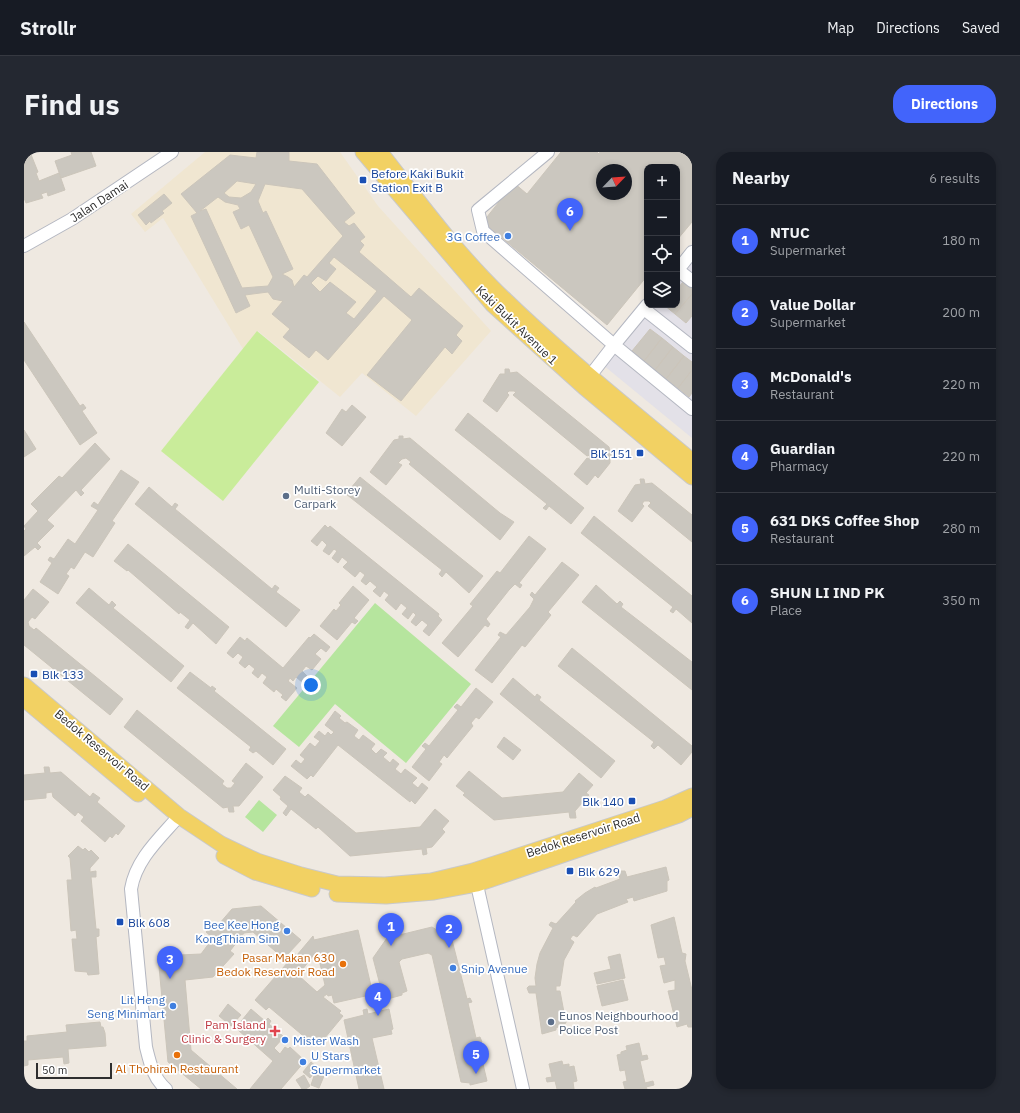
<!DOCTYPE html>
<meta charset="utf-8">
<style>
:root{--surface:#171b24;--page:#242831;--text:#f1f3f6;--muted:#9ea1a6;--line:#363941;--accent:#4264fb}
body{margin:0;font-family:"IBM Plex Sans",sans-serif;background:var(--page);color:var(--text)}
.controls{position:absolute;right:12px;top:12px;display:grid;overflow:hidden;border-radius:8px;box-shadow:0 2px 6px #0003}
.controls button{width:36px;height:36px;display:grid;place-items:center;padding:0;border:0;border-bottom:1px solid var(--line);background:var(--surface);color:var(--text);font:20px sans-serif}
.compass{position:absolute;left:572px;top:12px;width:36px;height:36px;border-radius:50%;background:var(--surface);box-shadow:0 2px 6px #0003;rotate:65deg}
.scale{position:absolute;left:12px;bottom:10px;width:76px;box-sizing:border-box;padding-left:4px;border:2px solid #2e2e2e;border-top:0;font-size:11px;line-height:14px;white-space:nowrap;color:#2e2e2e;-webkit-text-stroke:3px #fff;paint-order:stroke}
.you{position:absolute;left:287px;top:533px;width:14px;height:14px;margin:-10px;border:3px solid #fff;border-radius:50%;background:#1a73e8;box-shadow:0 0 0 6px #1a73e833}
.badge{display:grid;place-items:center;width:26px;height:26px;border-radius:50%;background:var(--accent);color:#fff;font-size:13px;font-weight:700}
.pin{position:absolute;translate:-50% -33px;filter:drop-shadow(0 1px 2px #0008)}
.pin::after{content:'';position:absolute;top:21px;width:14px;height:12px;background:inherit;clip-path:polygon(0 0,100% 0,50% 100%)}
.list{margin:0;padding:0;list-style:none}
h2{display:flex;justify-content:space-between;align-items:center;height:52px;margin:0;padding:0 16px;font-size:17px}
h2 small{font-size:13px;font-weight:400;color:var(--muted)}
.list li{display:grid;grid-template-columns:26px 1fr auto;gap:12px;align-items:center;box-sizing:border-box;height:72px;padding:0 16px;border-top:1px solid var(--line)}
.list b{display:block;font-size:15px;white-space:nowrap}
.list p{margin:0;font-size:13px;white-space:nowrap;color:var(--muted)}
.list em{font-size:13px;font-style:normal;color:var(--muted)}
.icon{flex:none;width:22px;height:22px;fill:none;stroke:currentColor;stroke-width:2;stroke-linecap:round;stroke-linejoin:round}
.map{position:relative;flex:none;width:668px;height:937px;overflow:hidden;border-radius:16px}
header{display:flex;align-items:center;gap:24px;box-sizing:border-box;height:56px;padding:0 20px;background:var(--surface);border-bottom:1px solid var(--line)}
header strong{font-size:19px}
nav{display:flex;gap:22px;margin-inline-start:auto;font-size:14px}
.intro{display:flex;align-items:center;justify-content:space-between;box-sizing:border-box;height:96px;padding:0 24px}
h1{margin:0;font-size:28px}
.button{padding:10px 18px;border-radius:16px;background:var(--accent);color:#fff;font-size:14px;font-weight:700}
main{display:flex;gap:24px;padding:0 24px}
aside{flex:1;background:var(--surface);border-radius:16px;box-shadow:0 2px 6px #0003}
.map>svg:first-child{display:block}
.industrial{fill:#e3e1e8}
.education{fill:#f0e6d1}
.green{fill:#b6e59e}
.pitch{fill:#c9ec9a}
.building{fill:#cbc7bf;stroke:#cbc5ba;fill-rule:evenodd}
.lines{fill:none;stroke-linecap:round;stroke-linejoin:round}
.minor-casing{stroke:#b4b7c1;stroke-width:14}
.major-casing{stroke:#c9c9c9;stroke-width:17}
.minor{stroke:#fff;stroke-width:12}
.major{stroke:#f2d163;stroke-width:15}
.transit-dot{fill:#1a4fb4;stroke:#fff;stroke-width:1.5}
.shop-dot{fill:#3f7fe0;stroke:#fff;stroke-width:1.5}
.service-dot{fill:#5c6f8a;stroke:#fff;stroke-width:1.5}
.food-dot{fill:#e8710a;stroke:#fff;stroke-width:1.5}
.health-dot{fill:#e0444e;stroke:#fff;stroke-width:1.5}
.labels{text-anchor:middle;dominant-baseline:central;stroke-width:3.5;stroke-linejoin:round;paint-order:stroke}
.transit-label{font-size:12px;fill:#164399;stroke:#fff;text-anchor:start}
.street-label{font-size:12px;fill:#2e2e2e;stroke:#fff}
.shop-label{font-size:12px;fill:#366cbe;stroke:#fff;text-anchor:end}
.service-label{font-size:12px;fill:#4e5e75;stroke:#fff;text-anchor:start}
.food-label{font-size:12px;fill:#c56008;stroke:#fff;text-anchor:end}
.health-label{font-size:12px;fill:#be3a42;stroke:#fff;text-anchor:end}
</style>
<header>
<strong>Strollr</strong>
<nav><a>Map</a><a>Directions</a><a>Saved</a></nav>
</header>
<div class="intro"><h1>Find us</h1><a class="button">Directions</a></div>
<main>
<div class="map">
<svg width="668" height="937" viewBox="0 0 668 937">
<rect width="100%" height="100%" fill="#efe9e1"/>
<path class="industrial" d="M668 92V286L573 208 623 147V153H653V110Z"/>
<path class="education" d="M181 0H316L354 54 467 179 392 264 338 221 316 245 234 179 219 197 139 66 121 80 107 62Z"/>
<path class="green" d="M351 451 447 532 382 611 311 552 275 595 249 574Z
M235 648 253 663 239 680 221 665Z"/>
<path class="pitch" d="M233 179 295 230 199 349 137 299Z"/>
<path class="building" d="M6 0 14 20 12 21 15 29 35 21 41 38 24 44 23 40 17 42 19 46 2 51 0 46V1Z
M47 0H67L72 14 37 26 31 9 48 3Z
M233 0H265V9L293 12 331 61 320 70 325 74 330 71 341 85 336 89 340 93 335 100 387 145 395 136 439 174 432 183 438 189 428 202 421 195 377 249 343 223 388 168 360 144 304 208 292 198 285 206 259 185 266 177 248 162 259 149 249 147 244 140 221 143 226 154 212 161 167 64 173 61 157 42 206 3 232 6ZM213 29 232 32 227 40 217 46 205 45 200 41ZM241 32 278 37 319 84 283 125 280 123 270 135 268 128 264 125 258 122 269 117 242 59 239 61 234 49ZM194 45 201 50 214 53 216 57 209 60 217 77 225 73 249 125 244 134 218 136 182 57 176 59ZM310 105 353 139 330 167 322 161 332 150 306 130 296 140 287 131 294 124 302 129 312 117 305 111Z
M537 0H573L575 2 576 0H668V70L653 88V15H623V124L583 173 459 70 490 31 503 42ZM578 18H602V42H578Z
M140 42 148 51 138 59 140 61 127 71 126 69 122 73 114 63Z
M660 129 668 136V142L651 162 640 153H653V137Z
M668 142V164L662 171 651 162Z
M0 170 56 254 59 252 62 256 58 259 73 281 56 293 0 208Z
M626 177 638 186 620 209 608 199Z
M638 186 649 195 631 218 620 209Z
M649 195 660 204 642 227 631 218Z
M660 204 668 210V218L654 236 642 227Z
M481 217H485L486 221 493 220 585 295 586 301H589V305H586V311L574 326 571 323 563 333 550 322 563 306 565 307 566 303 563 304 489 243 492 240 490 239H485L483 241 485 243 473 260 459 249 476 222H481Z
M668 218V241L665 245 654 236Z
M328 253 342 265 318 294 302 281 318 257 322 260Z
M444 261 560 356 547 372 525 354 522 358 519 356 523 352 431 278Z
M0 278 12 297 0 305Z
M375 284H379V287L386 286 476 361 490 370 476 388 385 312 387 310 382 306 378 307 374 311 378 313 362 333 346 320 370 288 375 287Z
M71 291 86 307 57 338 60 341 57 344 52 338 23 368 30 374 13 391 17 395 14 398 11 395 0 404V379L2 377 0 374 14 359 7 352 35 324 38 326Z
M97 318 115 330 88 369 91 371 69 405 61 400 50 417 47 415 42 422 45 424 34 442 16 430 28 411 24 408 26 405 30 407 44 387 51 392 74 358 67 354 70 350 74 353Z
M336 325 459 424 445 441 422 420 418 425 415 422 418 418 322 342Z
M616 327H620L621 332 628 331 668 363V390L624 354 627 351 625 349H620L618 352 620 354 608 370 594 359 611 333 617 332Z
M125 335 148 355 151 351 154 353 151 357 248 437 251 433 255 436 252 440 276 458 262 475 111 352Z
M570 364 668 444V471L652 457 649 461 646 459 649 455 557 381Z
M301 373 304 376 306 374 415 462 414 464 418 468 405 484 399 479 404 473 398 468 392 474 387 470 392 463 389 460 384 467 378 462 383 456 377 451 372 458 361 448 365 443 360 439 356 445 349 439 353 435 346 429 342 433 337 429 341 423 336 419 331 425 319 415 324 410 318 405 314 411 308 406 313 399 310 397 305 403 299 399 303 393 298 388 293 394 287 389Z
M505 384 522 397 495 431 498 433 496 436 491 432 485 438 462 467 466 472 464 475 461 473 434 505 418 491 449 454 446 452 473 419 476 421Z
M104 392 205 475 192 492 169 471 164 477 161 475 166 468 156 460 155 462 104 418 103 419 90 409Z
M538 410 555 423 524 460 527 463 501 495 498 493 468 531 451 518 477 485 474 483 476 480 482 483 506 455 510 447 506 443 508 440 511 443Z
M572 433 593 452 596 449 599 452 597 455 668 510V538L558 450Z
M329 434 345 448 330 466 334 469 331 472 328 470 313 488 296 474 310 457 312 459 317 453 315 451Z
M65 436 85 453 88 449 92 453 89 456 160 514 147 530 52 451Z
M9 437 25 450 11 467 8 465 4 470 5 474 10 478 12 476 99 547 86 563 0 493V448Z
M290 482 306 495 302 500 297 496 291 502 297 507 288 518 282 514 278 519 283 524 278 530 272 525 269 529 266 526 264 529 273 536 262 549 257 545 259 543 252 537 250 540 239 531 243 525 238 521 234 526 228 521 231 517 225 512 221 516 215 511 219 505 214 501 209 506 203 501 216 485 221 489 223 486 259 516 285 485 286 486Z
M548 496 668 594V600L657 613 634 593 630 597 627 594 630 590 534 514Z
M166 520 187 536 188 534 192 537 190 539 262 597 249 613 232 599 229 601 225 598 227 595 153 536Z
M489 526 511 545 513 542 517 545 515 548 591 609 577 626 476 542Z
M452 536 469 550 455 567 452 565 447 571 449 574 423 606 420 603 415 610 418 612 405 629 388 615 402 597 398 594 401 591 405 594 434 558 430 555 433 552 437 555Z
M113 558 200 629 198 632 203 636H207L211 631 208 629 222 611 239 625 215 654H209L210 660H205L204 655 199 656 100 575Z
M311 559 317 564 315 566 321 571 323 570 334 578 330 584 335 588 339 583 351 592 347 597 352 602 357 597 363 601 359 605 366 611 369 607 375 612 371 617 377 622 381 617 393 626 388 631 394 636 398 631 404 636 391 652 387 648 386 650 314 593 289 625 287 623 283 627 267 614 272 608 277 612 281 607 276 603 286 591 291 595 296 589 290 585 295 579 301 584 304 580 307 583 310 580 301 573Z
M480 585 497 598 489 608 473 595Z
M20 615H25L26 621 37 620 66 645 69 641 76 646 73 650 101 674 94 683 92 681 88 686 86 684 81 690 57 669 60 665 54 660 51 664 29 645 28 640 22 641V646L0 648V623L21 621Z
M445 619 478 646 539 640 555 621 569 633 562 641 565 643 551 659 552 666H546L545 660 470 668 439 643 441 641 432 634Z
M261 624 278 636 275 640 281 645 284 642 332 681 396 675 411 657 425 669 418 677 421 680 408 695 402 696 403 702 399 703 398 697 326 704 294 675 292 677 267 657 262 664 259 661 264 654 256 647 257 645 249 638Z
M54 694 59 698 61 696 65 700 67 698 75 706 66 716V720L72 719V725H67L72 777H75V784L72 785 75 822 64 823 63 820 51 819 48 787H53L52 778 47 779 43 728H48L46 706 44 704Z
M642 715 645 728 643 729V739L610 749 609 745 602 747 604 750 573 762 553 785 549 783 546 787 550 790 540 808 536 834H532V839H536L542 871 532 876V878L518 882 512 841H505L503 836 505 834H512L511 826 513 812 516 801 529 776 525 773 527 770 532 772 552 750 551 749 561 741 571 735 572 736 596 727 595 722 597 719H601L603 725Z
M237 754 277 788 263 803 261 802 258 805 229 780 220 781 206 799 210 802 189 825 161 828 167 898 213 937H177L144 910 134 804 177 802 189 786 182 780 186 776 189 779 208 757Z
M650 765 658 801 662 802 661 809 668 838V875H664L663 872 653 875 644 839 651 838V828L640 831 636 814 642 813 640 805 634 806 627 773Z
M408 775 416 780 419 777 422 779 420 783 428 788 443 847 446 846 448 850 444 851 452 886 456 885 458 890 454 891 463 929 446 933V931L437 930 408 803 404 801 378 807 375 810 383 839 378 841V843L360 848 349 806 363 786Z
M334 778 347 834H344L346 843 310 851 308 843 304 844 303 842 299 845 317 859 315 861 319 864 295 893 291 890 289 892 245 855 242 858 231 848 271 802 273 803 289 784 290 788ZM293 799 301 833 293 840 274 823Z
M596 802 601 826 573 832 570 821 587 817 584 805Z
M599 828 604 848 578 854 573 834Z
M204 852 217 863 207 874 195 864Z
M227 857 241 869 244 866 247 869 245 872 260 885 250 896 256 902 261 895 264 897 266 895 281 909 257 937H226L249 909 214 878 216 875 214 873Z
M343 857 344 862 365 857 369 877 367 878 368 882 348 886 360 937H335L320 868 340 863 339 858Z
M76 870 77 875H79L81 881 82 894 44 897 45 911 40 912 39 905 4 908V913L0 914V889H3V884L43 880 42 873Z
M615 891 618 904 623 903 624 907 616 909 621 931 629 929 630 933 622 935 623 937H601L599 930 603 929 601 918 596 919 593 903 597 902V900L603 898 602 894Z
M538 909 539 913 545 912V915L550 914 553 929 549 930 550 937H533L531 929 523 930 522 926 528 925 525 912Z
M287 910 294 916 286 926 279 920Z
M291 921 300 924 295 936 287 933Z
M280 923 286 934 282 937H278L272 928Z"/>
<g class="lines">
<g class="minor-casing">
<path id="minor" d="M524 0 454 58 459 79 590 193 668 257
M0 94 48 67 148 0
M654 118 668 129
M653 119 668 100
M620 157 668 195
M566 224 590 193 623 153
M451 724 499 937
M142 937C129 926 126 911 122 895L107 737C112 707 136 686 155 664"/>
</g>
<g class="major-casing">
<path id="major" d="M339 0 469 153 560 235 668 325
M356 0C393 47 429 97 473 140 534 200 602 254 668 309
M0 533 155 664 197 692 233 709 277 723 313 732 361 733 407 729 449 719 641 656 668 644
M0 547 114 642
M200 704 231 720 288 737
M313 742 362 744 410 740 453 732 655 663 668 656"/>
</g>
<use href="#minor" class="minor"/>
<use href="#major" class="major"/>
</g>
<g class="transit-dot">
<rect x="335" y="24" width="8" height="8" rx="2"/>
<rect x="612" y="297" width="8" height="8" rx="2"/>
<rect x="6" y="518" width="8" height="8" rx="2"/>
<rect x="604" y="645" width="8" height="8" rx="2"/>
<rect x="542" y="715" width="8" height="8" rx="2"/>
<rect x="92" y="766" width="8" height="8" rx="2"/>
</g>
<g class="shop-dot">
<circle cx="484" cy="84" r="4"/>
<circle cx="263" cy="779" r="4"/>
<circle cx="429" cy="816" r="4"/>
<circle cx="149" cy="854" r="4"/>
<circle cx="261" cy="888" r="4"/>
<circle cx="279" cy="910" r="4"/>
</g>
<g class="service-dot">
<circle cx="262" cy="344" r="4"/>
<circle cx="527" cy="870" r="4"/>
</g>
<g class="food-dot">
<circle cx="319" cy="812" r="4"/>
<circle cx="153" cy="903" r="4"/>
</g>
<path class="health-dot" d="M249 873h4v4h4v4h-4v4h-4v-4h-4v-4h4z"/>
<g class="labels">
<g class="transit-label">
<text x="347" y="21">Before Kaki Bukit<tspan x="347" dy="14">Station Exit B</tspan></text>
<text x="608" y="301" text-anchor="end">Blk 151</text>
<text x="18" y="522">Blk 133</text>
<text x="600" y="649" text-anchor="end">Blk 140</text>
<text x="554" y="719">Blk 629</text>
<text x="104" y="770">Blk 608</text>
</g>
<g class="street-label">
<text transform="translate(75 49) rotate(-33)">Jalan Damai</text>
<text transform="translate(493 173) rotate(44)">Kaki Bukit Avenue 1</text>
<text transform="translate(78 598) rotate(40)">Bedok Reservoir Road</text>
<text transform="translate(559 683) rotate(-18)">Bedok Reservoir Road</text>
</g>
<g class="shop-label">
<text x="476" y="84">3G Coffee</text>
<text x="255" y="772">Bee Kee Hong<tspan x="255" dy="14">KongThiam Sim</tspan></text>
<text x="437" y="816" text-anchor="start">Snip Avenue</text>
<text x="141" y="847">Lit Heng<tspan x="141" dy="14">Seng Minimart</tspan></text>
<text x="269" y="888" text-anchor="start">Mister Wash</text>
<text x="287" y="903" text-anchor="start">U Stars<tspan x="287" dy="14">Supermarket</tspan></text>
</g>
<g class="service-label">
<text x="270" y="337">Multi-Storey<tspan x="270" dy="14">Carpark</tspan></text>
<text x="535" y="863">Eunos Neighbourhood<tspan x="535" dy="14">Police Post</tspan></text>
</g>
<g class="food-label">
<text x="311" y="805">Pasar Makan 630<tspan x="311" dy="14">Bedok Reservoir Road</tspan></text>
<text x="153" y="916" text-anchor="middle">Al Thohirah Restaurant</text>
</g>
<g class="health-label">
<text x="242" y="872">Pam Island<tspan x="242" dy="14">Clinic &amp; Surgery</tspan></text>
</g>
</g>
</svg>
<div class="controls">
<button>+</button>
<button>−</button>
<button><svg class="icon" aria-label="locate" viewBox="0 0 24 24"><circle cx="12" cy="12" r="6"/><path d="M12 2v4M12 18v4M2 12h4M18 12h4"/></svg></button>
<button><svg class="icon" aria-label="layers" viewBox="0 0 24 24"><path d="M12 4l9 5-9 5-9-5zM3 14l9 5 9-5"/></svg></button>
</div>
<svg class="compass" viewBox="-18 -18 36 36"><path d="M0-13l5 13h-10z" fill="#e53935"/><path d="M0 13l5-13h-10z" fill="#9ea1a6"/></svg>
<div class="scale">50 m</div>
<div class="you"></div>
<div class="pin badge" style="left:367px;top:794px">1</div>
<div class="pin badge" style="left:425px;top:796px">2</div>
<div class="pin badge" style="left:146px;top:827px">3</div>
<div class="pin badge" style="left:354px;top:864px">4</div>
<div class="pin badge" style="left:452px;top:922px">5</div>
<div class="pin badge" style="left:546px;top:79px">6</div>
</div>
<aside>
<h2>Nearby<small>6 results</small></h2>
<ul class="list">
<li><span class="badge">1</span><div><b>NTUC</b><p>Supermarket</p></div><em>180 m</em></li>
<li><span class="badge">2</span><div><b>Value Dollar</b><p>Supermarket</p></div><em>200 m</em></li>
<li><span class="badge">3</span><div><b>McDonald's</b><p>Restaurant</p></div><em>220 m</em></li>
<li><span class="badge">4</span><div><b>Guardian</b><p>Pharmacy</p></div><em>220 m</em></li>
<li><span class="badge">5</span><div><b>631 DKS Coffee Shop</b><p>Restaurant</p></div><em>280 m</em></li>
<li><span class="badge">6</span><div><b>SHUN LI IND PK</b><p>Place</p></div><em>350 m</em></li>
</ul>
</aside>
</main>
